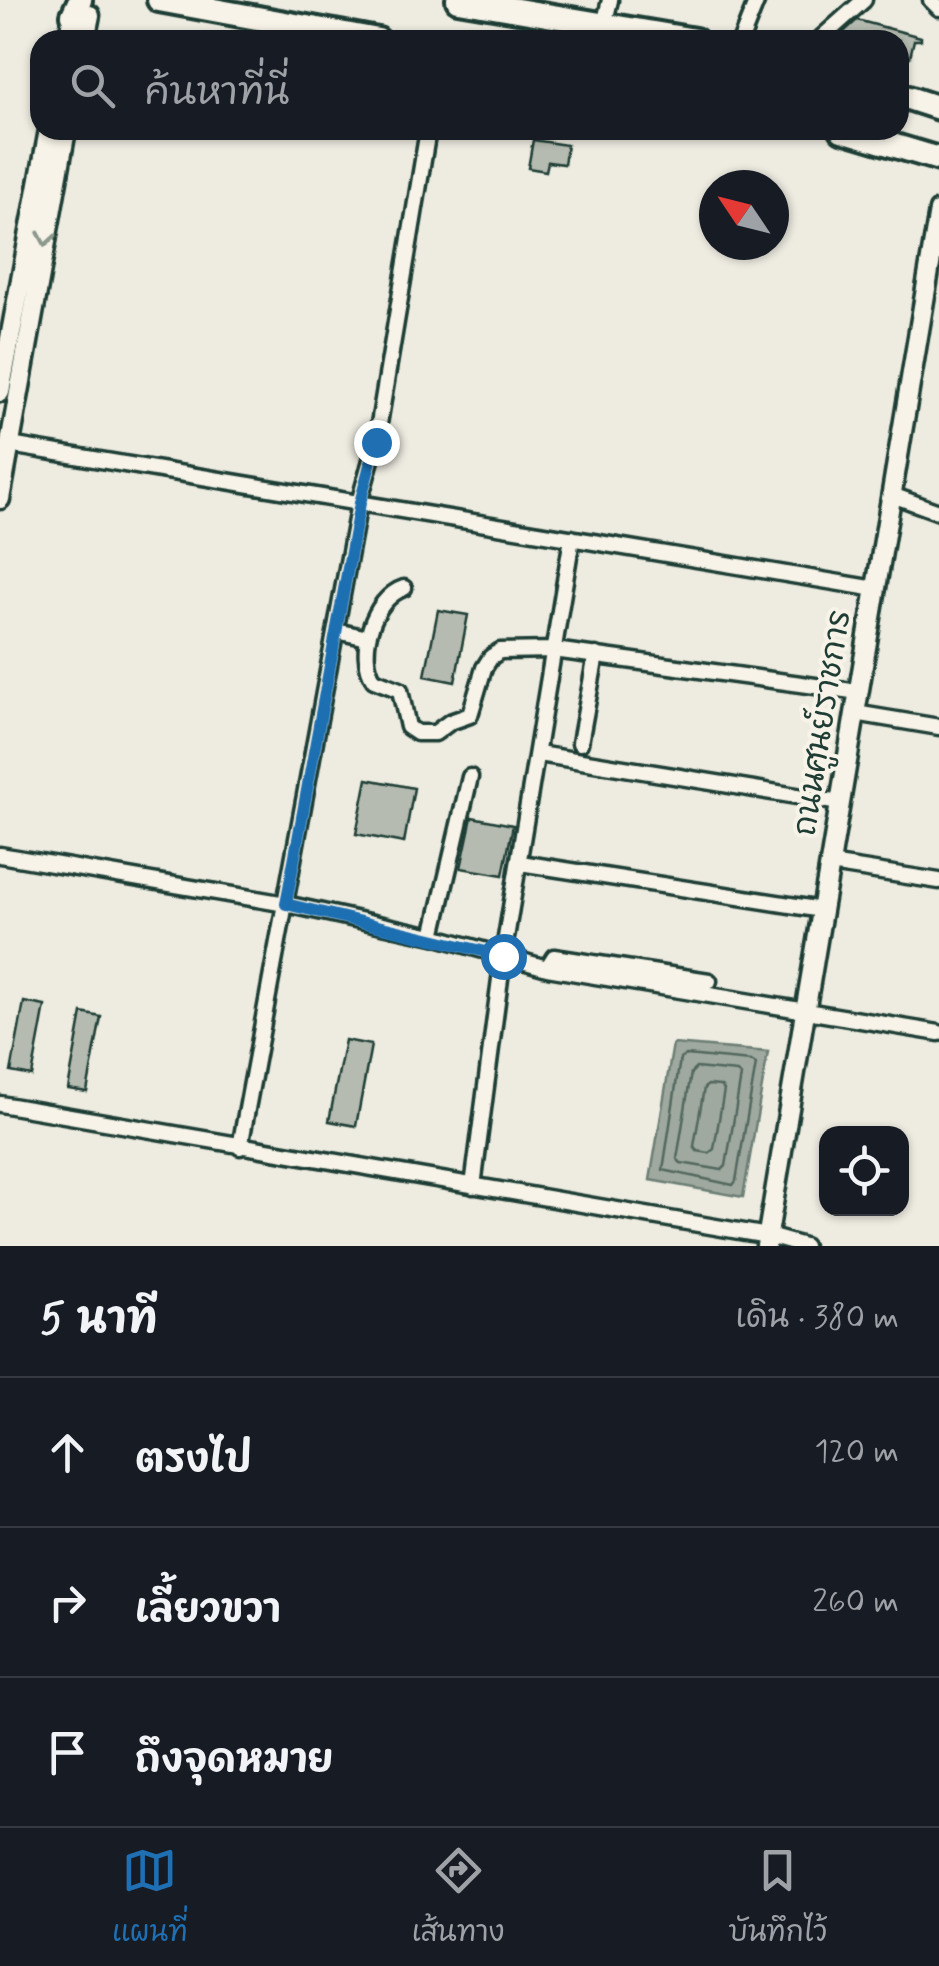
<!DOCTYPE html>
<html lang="th">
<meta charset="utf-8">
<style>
:root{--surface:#171b24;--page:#242831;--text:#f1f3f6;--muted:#9ea1a6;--line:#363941;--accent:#1f6fb2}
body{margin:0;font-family:Mynerve,"Playpen Sans Thai",sans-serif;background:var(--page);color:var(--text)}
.controls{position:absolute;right:30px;bottom:30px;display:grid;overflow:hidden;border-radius:20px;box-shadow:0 2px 8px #0004}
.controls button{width:90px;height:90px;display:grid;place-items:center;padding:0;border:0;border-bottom:2px solid var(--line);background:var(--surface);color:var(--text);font:50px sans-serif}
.compass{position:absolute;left:699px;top:170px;width:90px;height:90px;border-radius:50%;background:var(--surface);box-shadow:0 2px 8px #0004;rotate:305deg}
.stop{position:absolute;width:30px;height:30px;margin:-22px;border:8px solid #1f6fb2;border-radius:50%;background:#fff}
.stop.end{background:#1f6fb2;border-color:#fff;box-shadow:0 2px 10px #0008}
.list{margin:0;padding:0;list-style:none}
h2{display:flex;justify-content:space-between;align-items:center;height:130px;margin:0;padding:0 40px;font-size:42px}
h2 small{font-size:32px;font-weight:400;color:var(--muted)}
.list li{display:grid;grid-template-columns:65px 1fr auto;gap:30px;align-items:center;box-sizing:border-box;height:150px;padding:0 40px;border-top:2px solid var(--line)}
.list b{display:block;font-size:38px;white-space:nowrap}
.list em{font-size:32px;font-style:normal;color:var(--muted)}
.icon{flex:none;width:55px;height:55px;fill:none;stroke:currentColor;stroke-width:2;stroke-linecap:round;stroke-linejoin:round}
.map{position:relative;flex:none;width:939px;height:1246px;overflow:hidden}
.search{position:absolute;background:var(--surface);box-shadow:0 2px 8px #0004;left:30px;right:30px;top:30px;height:110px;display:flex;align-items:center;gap:25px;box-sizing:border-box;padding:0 35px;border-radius:30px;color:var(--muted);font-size:38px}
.sheet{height:580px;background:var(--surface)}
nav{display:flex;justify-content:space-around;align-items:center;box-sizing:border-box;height:140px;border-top:2px solid var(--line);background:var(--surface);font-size:28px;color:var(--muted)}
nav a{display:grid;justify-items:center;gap:5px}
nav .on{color:var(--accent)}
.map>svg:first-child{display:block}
.water{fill:#9fa99f;stroke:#6c7e74;stroke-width:2.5}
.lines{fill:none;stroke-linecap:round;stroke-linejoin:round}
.shore{stroke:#52685f;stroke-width:2.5}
.building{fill:#b5bbb0;stroke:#1f3d34;stroke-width:2.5}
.minor-casing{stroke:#1f3d34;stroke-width:21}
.tertiary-casing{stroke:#1f3d34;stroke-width:25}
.primary-casing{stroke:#1f3d34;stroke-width:30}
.minor{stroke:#f7f3e8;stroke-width:14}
.tertiary{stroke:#f7f3e8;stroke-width:18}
.primary{stroke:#f7f3e8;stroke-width:22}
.oneway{stroke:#8b988e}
.route{stroke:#1f6fb2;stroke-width:12}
.labels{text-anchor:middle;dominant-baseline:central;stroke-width:8;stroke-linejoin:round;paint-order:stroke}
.street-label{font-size:32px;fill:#1f3d34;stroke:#f7f3e8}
</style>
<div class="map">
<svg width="939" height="1246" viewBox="0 0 939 1246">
<rect width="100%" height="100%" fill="#eeece1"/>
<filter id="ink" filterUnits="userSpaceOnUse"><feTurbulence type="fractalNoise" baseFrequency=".01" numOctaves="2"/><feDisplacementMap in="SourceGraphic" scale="20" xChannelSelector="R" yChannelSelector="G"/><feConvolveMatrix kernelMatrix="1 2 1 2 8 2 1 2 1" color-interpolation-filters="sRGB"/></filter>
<g filter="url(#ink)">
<path class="water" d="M673 1044 768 1052 743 1197 650 1180Z"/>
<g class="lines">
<path class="shore" d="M686 1055 751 1061 756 1064 736 1181 733 1185 663 1170 680 1059Z
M696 1068 737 1072 741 1076 726 1166 722 1170 681 1163 677 1159 691 1073Z
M708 1085 720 1086 724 1090 714 1149 709 1153 697 1151 694 1146 704 1088Z"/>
</g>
<path class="building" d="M857 20 921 37V40H914L910 57 899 54V40L836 39Z
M533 140 567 145 564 164 548 162 546 171 528 168Z
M438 610 468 615 455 682 425 676Z
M367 779 414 788 404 843 356 834Z
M472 817 513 825 503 875 461 868Z
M24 1002 45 1006 32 1076 11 1072Z
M82 1013 101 1017 87 1092 68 1089Z
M345 1040 371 1045 356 1126 329 1121Z"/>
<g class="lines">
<g class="minor-casing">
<path id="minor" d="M931 0 939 8
M604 25 610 0
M741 40 757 0
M819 40 864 0
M10 445 876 589
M892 495 939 512
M404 588C373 598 356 654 374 680L400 690 408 727 417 733H435L450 722 470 715 484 668 491 657 500 651 554 650 859 692
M336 631 368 638
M855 713 939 727
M580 743 596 655
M538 754 840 803
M0 855 286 904 433 936 547 968 939 1033
M520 863 822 910
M830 864 939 881
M433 936 470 777
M547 968 554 957 709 981
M0 1104 768 1236 804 1246
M240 1147 359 503 376 442 428 130
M473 1186 503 956 572 538"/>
</g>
<g class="tertiary-casing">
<path id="tertiary" d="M68 40 73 15
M85 40 90 15
M0 392 49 130
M0 499 66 130
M766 1246 939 211"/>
</g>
<g class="primary-casing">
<path id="primary" d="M159 0 378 40
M458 0 695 40
M73 15 80 0
M899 95 939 108
M842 130 939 159"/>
</g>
<use href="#minor" class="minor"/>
<use href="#tertiary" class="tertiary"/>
<use href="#primary" class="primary"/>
</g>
<defs><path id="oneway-chevron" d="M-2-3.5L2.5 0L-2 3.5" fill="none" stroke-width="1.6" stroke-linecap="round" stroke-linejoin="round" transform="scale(2.5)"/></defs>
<use class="oneway" href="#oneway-chevron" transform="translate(46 239) rotate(100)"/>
</g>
<g class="lines" filter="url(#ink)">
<path class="route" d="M376 442 360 503 286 904 503 956"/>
</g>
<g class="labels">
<g class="street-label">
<text transform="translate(823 723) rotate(-81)">ถนนศูนย์ราชการ</text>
</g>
</g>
</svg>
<div class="controls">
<button><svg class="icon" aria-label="locate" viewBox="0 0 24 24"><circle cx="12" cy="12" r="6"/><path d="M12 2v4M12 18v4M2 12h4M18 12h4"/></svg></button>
</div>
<svg class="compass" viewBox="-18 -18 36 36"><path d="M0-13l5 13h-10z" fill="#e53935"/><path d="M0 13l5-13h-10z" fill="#9ea1a6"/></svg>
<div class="stop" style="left:503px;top:956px"></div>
<div class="stop end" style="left:376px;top:442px"></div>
<div class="search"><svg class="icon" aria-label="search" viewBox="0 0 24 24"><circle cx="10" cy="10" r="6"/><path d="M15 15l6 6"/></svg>ค้นหาที่นี่</div>
</div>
<section class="sheet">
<h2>5 นาที<small>เดิน · 380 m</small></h2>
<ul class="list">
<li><svg class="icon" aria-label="ahead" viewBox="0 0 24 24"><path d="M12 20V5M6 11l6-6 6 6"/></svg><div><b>ตรงไป</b></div><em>120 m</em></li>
<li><svg class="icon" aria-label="right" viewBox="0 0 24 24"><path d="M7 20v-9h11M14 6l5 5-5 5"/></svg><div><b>เลี้ยวขวา</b></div><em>260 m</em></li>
<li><svg class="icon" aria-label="arrive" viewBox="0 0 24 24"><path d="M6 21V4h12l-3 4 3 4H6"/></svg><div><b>ถึงจุดหมาย</b></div></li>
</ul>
</section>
<nav>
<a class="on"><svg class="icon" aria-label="map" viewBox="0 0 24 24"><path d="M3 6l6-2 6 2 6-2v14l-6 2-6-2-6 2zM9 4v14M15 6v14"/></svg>แผนที่</a>
<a><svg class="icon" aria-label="directions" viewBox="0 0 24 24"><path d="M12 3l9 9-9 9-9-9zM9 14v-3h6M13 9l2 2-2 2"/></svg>เส้นทาง</a>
<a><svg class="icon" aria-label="saved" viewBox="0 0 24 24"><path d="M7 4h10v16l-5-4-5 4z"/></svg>บันทึกไว้</a>
</nav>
